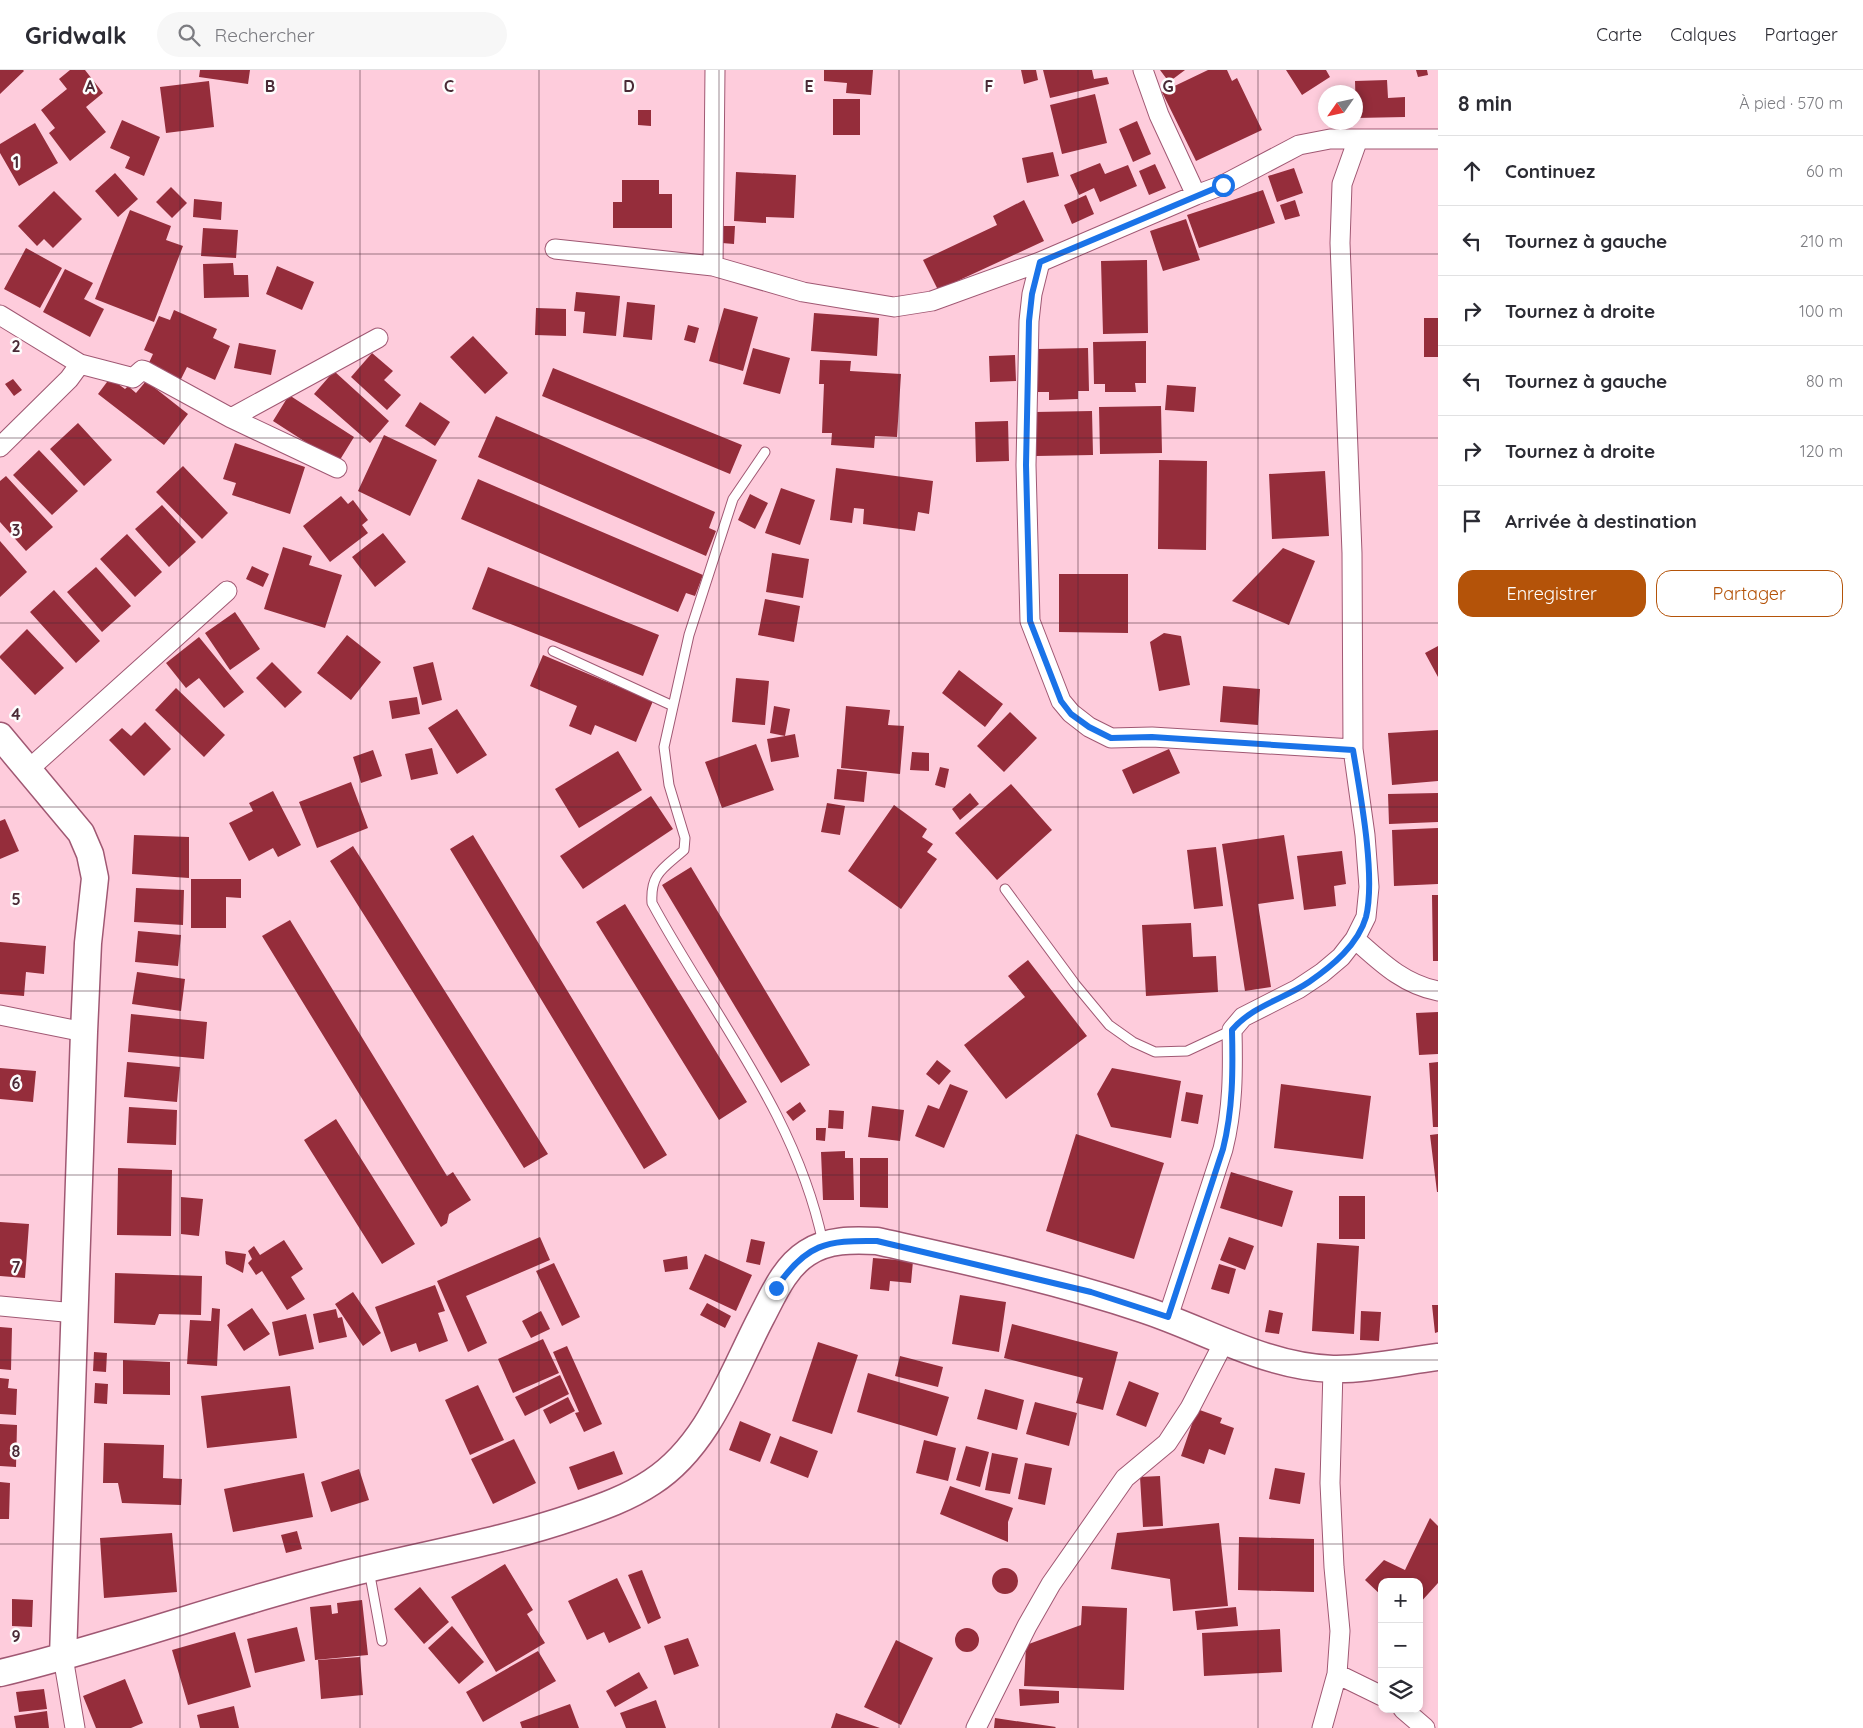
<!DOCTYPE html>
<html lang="fr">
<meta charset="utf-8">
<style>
:root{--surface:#fff;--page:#f7f7f7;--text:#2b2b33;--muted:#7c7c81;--line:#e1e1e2;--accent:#b45309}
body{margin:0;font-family:Quicksand,sans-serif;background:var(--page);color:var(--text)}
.controls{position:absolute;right:15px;bottom:15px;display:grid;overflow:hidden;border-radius:10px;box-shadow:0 2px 8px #0003}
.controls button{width:45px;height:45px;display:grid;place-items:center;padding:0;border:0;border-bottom:1px solid var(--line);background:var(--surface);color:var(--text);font:25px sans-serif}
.compass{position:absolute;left:1318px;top:15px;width:45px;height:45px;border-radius:50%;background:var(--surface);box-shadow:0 2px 8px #0003;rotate:236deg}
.stop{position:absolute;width:15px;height:15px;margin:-11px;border:4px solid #1a73e8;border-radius:50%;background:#fff}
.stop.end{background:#1a73e8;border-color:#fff;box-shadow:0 1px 5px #0008}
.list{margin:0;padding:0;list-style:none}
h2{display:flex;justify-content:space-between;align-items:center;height:65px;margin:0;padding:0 20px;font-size:21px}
h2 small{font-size:16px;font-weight:400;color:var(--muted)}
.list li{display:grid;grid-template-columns:32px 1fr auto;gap:15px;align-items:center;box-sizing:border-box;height:70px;padding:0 20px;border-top:1px solid var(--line)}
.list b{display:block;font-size:19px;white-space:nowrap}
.list em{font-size:16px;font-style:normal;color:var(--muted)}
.actions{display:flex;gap:10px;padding:15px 20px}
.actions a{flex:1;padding:11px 0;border:1px solid var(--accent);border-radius:15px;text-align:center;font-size:18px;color:var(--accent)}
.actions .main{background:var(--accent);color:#fff}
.icon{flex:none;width:28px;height:28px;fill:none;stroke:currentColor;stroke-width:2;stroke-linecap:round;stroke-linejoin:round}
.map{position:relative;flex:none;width:1438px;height:1658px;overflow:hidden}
header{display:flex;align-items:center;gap:30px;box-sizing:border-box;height:70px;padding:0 25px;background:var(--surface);border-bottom:1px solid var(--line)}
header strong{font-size:24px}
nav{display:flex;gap:28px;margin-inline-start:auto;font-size:18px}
.search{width:350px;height:45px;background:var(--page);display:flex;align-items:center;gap:12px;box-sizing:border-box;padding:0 18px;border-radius:28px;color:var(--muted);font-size:19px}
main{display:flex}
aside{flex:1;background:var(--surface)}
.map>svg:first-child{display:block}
.building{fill:#952d3b}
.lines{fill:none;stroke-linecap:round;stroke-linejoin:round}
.lane-casing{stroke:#a05873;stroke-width:11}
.street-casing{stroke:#a05873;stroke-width:21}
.secondary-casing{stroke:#a05873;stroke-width:29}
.lane{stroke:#fff;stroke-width:9}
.street{stroke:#fff;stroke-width:19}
.secondary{stroke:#fff;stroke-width:26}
.route{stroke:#1a73e8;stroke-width:6}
.grid{fill:none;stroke:#4a2a36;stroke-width:1;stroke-opacity:0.55}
.grid-label{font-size:16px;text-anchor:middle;font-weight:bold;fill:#4a2a36;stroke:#fdfdfd;stroke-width:5;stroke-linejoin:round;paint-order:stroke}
</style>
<header>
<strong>Gridwalk</strong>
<div class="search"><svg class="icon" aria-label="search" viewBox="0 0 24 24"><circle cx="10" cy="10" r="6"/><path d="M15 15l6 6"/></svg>Rechercher</div>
<nav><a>Carte</a><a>Calques</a><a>Partager</a></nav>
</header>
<main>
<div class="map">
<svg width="1438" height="1658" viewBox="0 0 1438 1658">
<rect width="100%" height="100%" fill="#feccdc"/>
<path class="building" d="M0 0H23L24 1 0 24Z
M70 0H85L103 23 86 37 106 62 70 91 49 63 55 58 41 40 67 19 59 9Z
M200 0H250L248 14 199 7Z
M824 0H873L871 25 846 23 847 13 824 11Z
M1021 0H1036L1038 10 1024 14Z
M1043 0H1092L1094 9 1107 7 1109 14 1050 28Z
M1160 0H1185L1169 12Z
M1208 0H1227L1232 11 1237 8 1262 60 1196 91 1162 22Z
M1286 0H1326L1330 7 1302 25Z
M1416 0H1427L1428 5 1418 7Z
M1387 10 1388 28 1405 27V47L1356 48 1355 11Z
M209 11 214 57 166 63 160 17Z
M1095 24 1107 73 1062 84 1050 35Z
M833 29H860V65H833Z
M638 40H651V56L638 55Z
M122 50 160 67 144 106 125 98 130 87 110 78Z
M1137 51 1151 84 1133 92 1119 59Z
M35 53 58 93 19 116 0 83V74Z
M1053 82 1059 106 1027 113 1022 88Z
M1100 93 1105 104 1128 95 1137 116 1100 132 1094 118 1079 125 1070 105Z
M1155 94 1166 118 1149 125 1139 101Z
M1294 98 1303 123 1277 132 1268 106Z
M736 102 796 105 794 148 766 147V153L734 151Z
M115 103 138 129 118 147 95 121Z
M622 110H659V124H672V158H613V132H622Z
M171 117 187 133 172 148 156 132Z
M1263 120 1275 153 1199 178 1187 145Z
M54 121 82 149 53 178 44 169 37 176 18 156Z
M1086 125 1094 144 1072 154 1064 135Z
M194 129 222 132 221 150 193 147Z
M1024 130 1044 171 938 220 923 190 997 155 993 146Z
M1295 130 1300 146 1285 150 1280 135Z
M130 140 171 156 166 170 183 176 154 252 95 229Z
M1186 149 1200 190 1163 201 1150 161Z
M723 156H735L734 174 722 173Z
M203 158 238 160 236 188 201 186Z
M26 178 62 198 40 238 4 219Z
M1147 190 1148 263 1103 264 1101 191Z
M233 193 234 205H248L249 227 204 228 203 194Z
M277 196 314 212 302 240 266 224Z
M65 199 93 213 84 229 104 239 90 267 43 242Z
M576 222 620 226 616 266 583 263 585 242 574 241Z
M627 232 655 235 652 270 623 267Z
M536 238 566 239V266L535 265Z
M724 238 758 247 743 301 709 291Z
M174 240 217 259 213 268 230 276 215 310 187 297 180 311 147 297 153 284 144 280 159 246 170 250Z
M814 243 879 248 877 286 811 281Z
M1424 248H1438V287H1424Z
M688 255 699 258 695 273 684 270Z
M473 266 508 303 485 324 450 287Z
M1146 271V313H1135L1136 322H1105V314H1094L1093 272Z
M239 273 276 280 271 305 234 298Z
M753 278 790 288 780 324 743 314Z
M1088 278 1089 321H1078V329L1049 330V322H1038L1037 279Z
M372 283 393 301 384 310 401 325 387 340 351 307Z
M1015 285 1016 311 990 312 989 286Z
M820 290 851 291 850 301 901 304 897 367 875 366 874 378 831 375 832 363H822L824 314H819Z
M553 298 742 375 730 404 542 326Z
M334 301 389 351 370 373 314 324Z
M110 308 125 319 128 316 136 323 146 311 188 344 164 375 98 324Z
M13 309 22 320 14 326 5 314Z
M1167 315 1196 317 1194 342 1165 340Z
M289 325 354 367 338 393 273 351Z
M420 332 450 352 435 376 405 356Z
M1161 336 1162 383 1100 384 1099 337Z
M1092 341 1093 385 1036 386 1035 342Z
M496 346 715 442 709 458 716 461 706 486 478 387Z
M1008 351 1009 391 976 392 975 352Z
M78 353 112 390 84 416 50 379Z
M384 365 437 390 410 446 358 421Z
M235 373 305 397 290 444 232 425 236 413 223 409Z
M39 380 78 421 52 445 13 405Z
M1159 390 1207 391 1206 480 1158 479Z
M183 396 228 443 202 469 156 422Z
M836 398 933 411 929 444 918 442 915 461 863 454 864 439 854 438 852 453 830 450Z
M1325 401 1329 466 1272 469 1269 404Z
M6 406 53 457 26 481 0 452V411Z
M478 409 703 505 695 526 686 523 678 542 461 449Z
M781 418 815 430 800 475 765 463Z
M750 424 768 433 755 459 738 450Z
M341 426 348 434 353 430 368 450 362 455 368 463 330 492 303 456Z
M162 435 196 472 169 497 135 459Z
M383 463 406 492 375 517 352 487Z
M127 464 162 502 135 527 100 489Z
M0 471 27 502 0 527Z
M283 477 312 486 309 495 342 505 325 558 264 539Z
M1283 478 1315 491 1289 555 1232 531Z
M772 483 809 489 803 528 766 522Z
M252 496 269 504 263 517 246 509Z
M96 497 131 536 102 562 67 522Z
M488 497 659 565 643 606 472 539Z
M1059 504H1128V563L1059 562Z
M54 520 100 571 76 593 30 542Z
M765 529 800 536 794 572 758 565Z
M235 542 260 579 230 600 205 563Z
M27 559 64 598 35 625 0 588V586Z
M1164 563 1181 566 1190 615 1159 621 1150 572Z
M347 565 381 592 351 630 317 603Z
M199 567 244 622 224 638 199 608 186 618 166 593Z
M1438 576V607L1425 583Z
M543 585 653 631 636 672 595 655 591 665 569 656 577 636 530 616Z
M272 592 302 622 285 638 256 608Z
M433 592 442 630 422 635 413 597Z
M959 600 1003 634 985 657 942 623Z
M736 608 769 611 765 655 732 652Z
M1223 616 1260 619 1258 655 1220 652Z
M176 618 225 665 204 687 155 640Z
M417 627 420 644 392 649 389 631Z
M774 636 790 639 785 666 795 664 799 687 771 692 767 669 785 666 770 663Z
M846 636 890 640 888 655 904 656 900 704 841 698Z
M457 639 487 685 457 704 428 658Z
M1010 642 1037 668 1004 702 977 676Z
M145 652 171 679 144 706 109 670 122 658 131 666Z
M1438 660V711L1392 715 1388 663Z
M756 674 774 720 722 738 705 692Z
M432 678 438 704 411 710 405 684Z
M1169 679 1180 703 1133 724 1122 700Z
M373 680 382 706 361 713 353 687Z
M618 681 642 720 579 758 555 719Z
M912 682 929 683V701L910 700Z
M940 697 949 699 945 718 935 715Z
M837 699 867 702 864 732 834 729Z
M351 712 368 758 317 778 299 732Z
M1011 714 1052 760 997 810 955 763Z
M273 721 301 775 278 787 273 778 249 791 229 753 253 741 249 733Z
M970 723 979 734 960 750 952 739Z
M1438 723V752L1389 754 1388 724Z
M651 726 673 759 583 819 560 786Z
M827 733 845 736 840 765 821 762Z
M894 735 927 759 922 767 933 774 927 782 937 789 901 839 848 801Z
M5 749 19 781 0 789V751Z
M1438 758V814L1394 816 1392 760Z
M134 765 189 767V808L132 804Z
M473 765 667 1085 644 1099 450 779Z
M1284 765 1294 829 1258 834 1271 917 1245 921 1222 774Z
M353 776 548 1084 524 1098 330 791Z
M1216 777 1223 836 1194 839 1187 780Z
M1342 781 1346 814 1334 816 1336 836 1304 840 1297 786Z
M691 797 810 995 781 1013 662 815Z
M191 809H241V828L226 827V858H191Z
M136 818 184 820 183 855 134 852Z
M1432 825H1438V891H1433Z
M625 834 747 1032 719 1050 596 852Z
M290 850 447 1106 453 1102 471 1130 449 1144 447 1153 441 1157 262 866Z
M1191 853 1193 887 1216 886 1218 922 1146 926 1142 855Z
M138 861 181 865 178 896 135 892Z
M0 872 46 876 44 904 26 902 24 926 0 924Z
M1028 890 1087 966 1006 1029 964 975 1025 927 1008 906Z
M137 902 185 909 181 941 132 934Z
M1438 942V984L1419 985 1416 943Z
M131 944 207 952 204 989 128 982Z
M937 990 951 1001 939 1015 926 1004Z
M127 992 180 997 177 1032 124 1027Z
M1438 992V1057H1433L1429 993Z
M0 998 36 1001 33 1032 0 1029Z
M1112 998 1181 1011 1171 1068 1111 1057 1097 1024Z
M950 1014 968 1021 944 1078 915 1066 928 1035 939 1039Z
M1281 1014 1371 1026 1363 1089 1274 1078Z
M1186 1022 1203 1025 1198 1054 1181 1051Z
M800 1032 806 1041 793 1051 786 1042Z
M872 1036 904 1040 900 1071 868 1067Z
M129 1037 177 1040 176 1075 127 1073Z
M829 1040 844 1041 843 1059 828 1058Z
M336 1049 415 1174 382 1194 304 1070Z
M816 1058H826L825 1071 816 1070Z
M1076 1064 1164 1093 1134 1189 1046 1161Z
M1438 1064V1122H1437L1430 1065Z
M845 1081V1088H853L854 1130H823L821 1082Z
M860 1088H888V1138L860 1137Z
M118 1098 172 1100 171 1166 117 1165Z
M1231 1102 1293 1121 1282 1157 1220 1138Z
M1339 1126H1365V1169H1339Z
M181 1127 203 1129 199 1166 181 1164Z
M0 1152 29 1154 25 1208 0 1206Z
M540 1167 550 1190 466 1226 487 1273 468 1282 437 1211Z
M1229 1167 1254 1176 1245 1200 1220 1190Z
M751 1169 765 1172 760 1195 746 1192Z
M284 1170 303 1199 291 1207 305 1229 287 1240 262 1201 256 1205 248 1193 252 1189 248 1181 254 1176 260 1185Z
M1317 1173 1359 1176 1354 1264 1312 1261Z
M225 1181 246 1184 243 1203 226 1194Z
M705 1184 752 1205 736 1241 689 1219Z
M687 1186 688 1199 665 1202 663 1190Z
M873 1188 913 1191 911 1213 890 1211 889 1221 870 1219Z
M554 1193 580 1247 562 1256 536 1201Z
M1219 1194 1236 1199 1229 1224 1211 1219Z
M115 1203 202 1206 201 1245 159 1244 155 1255 114 1253Z
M435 1215 445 1241 438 1243 448 1271 419 1282 416 1273 391 1282 375 1237Z
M353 1222 381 1263 363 1276 335 1234Z
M960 1225 1006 1232 999 1282 952 1274Z
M707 1233 731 1246 725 1258 700 1245Z
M1432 1235H1438V1262L1435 1263Z
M212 1238 220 1239 217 1296 187 1294 190 1250 211 1251Z
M252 1238 270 1264 244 1281 227 1255Z
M336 1239 338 1248 342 1247 347 1267 319 1273 313 1244Z
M1269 1240 1283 1243 1279 1264 1265 1262Z
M541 1241 550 1259 531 1268 522 1251Z
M1361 1241 1381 1242 1379 1271 1360 1270Z
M306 1244 314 1279 279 1286 272 1252Z
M1012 1254 1118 1282 1103 1340 1076 1333 1083 1308 1004 1288Z
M0 1257 12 1258 11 1300 0 1299Z
M543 1269 559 1303 513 1323 498 1289Z
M818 1272 858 1285 832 1364 792 1351Z
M567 1276 602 1354 584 1362 575 1343 579 1342 553 1282Z
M94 1282 107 1283 106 1302 93 1301Z
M900 1286 943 1297 938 1317 895 1306Z
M123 1290 170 1292V1325L123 1324Z
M868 1303 949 1327 937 1366 857 1342Z
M560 1305 569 1324 525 1346 515 1327Z
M0 1308 9 1309 8 1318 17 1319 16 1345 0 1344Z
M1129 1311 1159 1323 1146 1357 1116 1345Z
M95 1313 108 1314 107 1334 94 1333Z
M478 1315 504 1370 470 1385 445 1330Z
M290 1316 297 1368 207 1378 201 1326Z
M985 1319 1024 1330 1017 1360 977 1349Z
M568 1327 575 1341 550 1354 543 1340Z
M1035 1332 1077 1343 1069 1376 1026 1364Z
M1197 1339 1222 1348 1220 1353 1234 1358 1225 1385 1209 1379 1204 1394 1181 1386Z
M740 1351 771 1364 760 1392 729 1380Z
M0 1354 17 1355 16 1397 0 1396Z
M780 1366 818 1381 808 1408 770 1393Z
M514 1369 536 1413 493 1434 471 1389Z
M924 1370 956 1378 948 1411 916 1403Z
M104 1373 164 1375 163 1408 182 1409 181 1435 122 1433 118 1413H103Z
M966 1376 989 1382 980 1417 956 1410Z
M614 1381 623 1404 578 1420 569 1397Z
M992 1383 1018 1388 1010 1424 985 1420Z
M1025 1393 1052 1398 1045 1435 1018 1429Z
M1275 1398 1305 1403 1300 1434 1269 1429Z
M359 1399 369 1430 331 1442 321 1412Z
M304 1403 313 1447 233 1462 224 1419Z
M1160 1406 1163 1456 1143 1457 1140 1407Z
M0 1412 10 1413 9 1449H0Z
M950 1416 1013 1438 1008 1452V1472L940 1444Z
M1430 1448 1438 1456V1513L1419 1534V1512H1382V1526L1365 1510 1384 1490 1405 1500Z
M1219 1453 1228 1536 1173 1541 1170 1509 1111 1499 1117 1463Z
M297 1461 302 1479 286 1483 281 1465Z
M172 1463 177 1522 104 1528 100 1468Z
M1239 1467 1314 1469V1522L1238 1520Z
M505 1494 533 1540 527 1544 545 1573 496 1602 451 1527Z
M992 1511a13 13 0 1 1 26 0a13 13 0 1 1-26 0Z
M642 1500 661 1548 648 1554 628 1505Z
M617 1508 641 1558 609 1573 604 1562 587 1570 568 1531Z
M420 1517 449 1552 424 1574 394 1539Z
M12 1529 33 1530 32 1557 12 1556Z
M362 1530 368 1585 315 1590 310 1537 331 1535 332 1544 338 1543 337 1533Z
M1082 1536 1127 1538 1124 1620 1024 1616 1026 1575 1081 1555Z
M1236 1537 1238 1556 1197 1560 1195 1541Z
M452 1556 484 1592 459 1614 428 1578Z
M297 1557 305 1591 255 1603 247 1569Z
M955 1570a12 12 0 1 1 24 0a12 12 0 1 1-24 0Z
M1280 1559 1282 1602 1204 1606 1202 1563Z
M235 1562 251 1617 188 1635 172 1580Z
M688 1568 699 1596 674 1605 664 1576Z
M896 1570 933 1588 901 1655 864 1637Z
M538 1581 556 1611 483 1652 466 1622Z
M360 1587 363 1625 321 1629 318 1590Z
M639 1602 648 1618 615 1637 606 1621Z
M125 1609 143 1653 131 1658H96L83 1626Z
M44 1619 47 1639 19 1642 16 1622Z
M1019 1619 1059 1621V1633L1020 1636Z
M656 1630 666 1658H626L620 1643Z
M570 1634 579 1658H522L520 1652Z
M234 1636 239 1658H200L197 1645Z
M47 1641 49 1658H16L14 1646Z
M836 1643 880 1658H831Z
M995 1648 1056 1657 1055 1658H994Z"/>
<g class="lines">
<g class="lane-casing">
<path id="lane" d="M765 382 733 429 689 565 664 677 669 715 685 768 684 780C664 798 650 803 652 833 713 946 796 1043 823 1173
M553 581 673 636
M1005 819 1075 914 1109 955 1133 972 1155 982 1187 981 1232 960
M369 1500 382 1571"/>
</g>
<g class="street-casing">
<path id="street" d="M1143 0 1159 45 1196 125 1223 115 1299 75 1330 69H1438
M555 179 713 196 803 222 894 237 932 231 1040 192 1196 125
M1040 192 1032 224 1029 251 1026 395 1030 551 1061 631 1071 643 1089 657 1111 668 1152 667 1353 679
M713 196 715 0
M0 245 80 294 130 307 133 308 142 300 145 301 231 348 337 398
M231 348 378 268
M0 377 69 309 80 294
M29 699 227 521
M1355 869C1381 892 1403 914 1438 921
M0 945 84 962
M0 1236 75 1243
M1168 1247 1223 1079C1233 1039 1233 1001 1232 960L1243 947 1298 919 1322 903 1341 887 1355 869 1366 847 1369 817 1365 765 1353 679 1352 483 1340 173 1342 114 1358 69
M63 1587 75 1658
M1337 1604 1382 1626
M1403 1639 1425 1658
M976 1658 1027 1556 1051 1514 1125 1408 1167 1373 1190 1338 1224 1272
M1322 1658 1337 1604 1340 1561 1334 1497 1330 1413 1333 1299"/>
</g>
<g class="secondary-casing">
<path id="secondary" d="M0 666 81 763 90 784 95 808 88 873 84 962 63 1587
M0 1603C113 1576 222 1535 334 1507 415 1486 498 1473 576 1446 602 1437 628 1428 652 1412 709 1375 732 1303 762 1246 774 1223 785 1197 807 1183 828 1169 853 1170 877 1171 966 1191 1055 1210 1142 1239 1204 1259 1265 1297 1333 1299 1364 1300 1406 1291 1438 1287"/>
</g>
<use href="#lane" class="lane"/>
<use href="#street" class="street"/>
<use href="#secondary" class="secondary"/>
</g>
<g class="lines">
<path class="route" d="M776 1218C806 1174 826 1170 877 1171L1091 1222 1168 1247 1223 1079C1233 1039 1233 1001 1232 960 1252 936 1284 929 1309 912 1332 896 1358 875 1366 847 1376 806 1360 722 1353 680L1152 667 1111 668 1089 657 1071 644 1061 631 1030 551 1026 395 1029 251 1032 224 1040 192 1223 115"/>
</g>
<path class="grid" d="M180 0V1658M360 0V1658M539 0V1658M719 0V1658M899 0V1658M1078 0V1658M1258 0V1658M0 184H1438M0 368H1438M0 553H1438M0 737H1438M0 921H1438M0 1105H1438M0 1290H1438M0 1474H1438"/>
<g class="grid-label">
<text x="90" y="22">A</text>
<text x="270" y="22">B</text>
<text x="449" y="22">C</text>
<text x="629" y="22">D</text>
<text x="809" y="22">E</text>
<text x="989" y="22">F</text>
<text x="1168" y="22">G</text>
<text x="16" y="98">1</text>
<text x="16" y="282">2</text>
<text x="16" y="466">3</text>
<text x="16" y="650">4</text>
<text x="16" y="835">5</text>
<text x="16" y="1019">6</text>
<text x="16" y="1203">7</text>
<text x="16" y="1387">8</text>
<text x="16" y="1572">9</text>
</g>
</svg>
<div class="controls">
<button>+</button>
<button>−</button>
<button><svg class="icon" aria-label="layers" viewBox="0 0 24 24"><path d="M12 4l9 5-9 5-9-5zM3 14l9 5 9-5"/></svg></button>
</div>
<svg class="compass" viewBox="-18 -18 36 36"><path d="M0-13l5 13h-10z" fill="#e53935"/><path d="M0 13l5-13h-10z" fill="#7c7c81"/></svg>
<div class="stop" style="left:1223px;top:115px"></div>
<div class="stop end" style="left:776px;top:1218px"></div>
</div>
<aside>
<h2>8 min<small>À pied · 570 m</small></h2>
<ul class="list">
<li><svg class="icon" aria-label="ahead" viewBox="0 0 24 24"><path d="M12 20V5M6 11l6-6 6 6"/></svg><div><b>Continuez</b></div><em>60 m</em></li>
<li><svg class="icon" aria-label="left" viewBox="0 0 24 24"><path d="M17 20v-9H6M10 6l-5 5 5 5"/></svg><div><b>Tournez à gauche</b></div><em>210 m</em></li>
<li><svg class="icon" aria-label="right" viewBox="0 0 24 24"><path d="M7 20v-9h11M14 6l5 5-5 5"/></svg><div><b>Tournez à droite</b></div><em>100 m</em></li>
<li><svg class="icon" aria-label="left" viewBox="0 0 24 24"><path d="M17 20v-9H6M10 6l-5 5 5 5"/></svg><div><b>Tournez à gauche</b></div><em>80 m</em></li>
<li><svg class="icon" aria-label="right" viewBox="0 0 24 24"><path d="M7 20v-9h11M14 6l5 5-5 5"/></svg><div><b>Tournez à droite</b></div><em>120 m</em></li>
<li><svg class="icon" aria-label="arrive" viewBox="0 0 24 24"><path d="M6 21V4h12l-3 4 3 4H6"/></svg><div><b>Arrivée à destination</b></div></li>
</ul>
<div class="actions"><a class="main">Enregistrer</a><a>Partager</a></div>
</aside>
</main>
